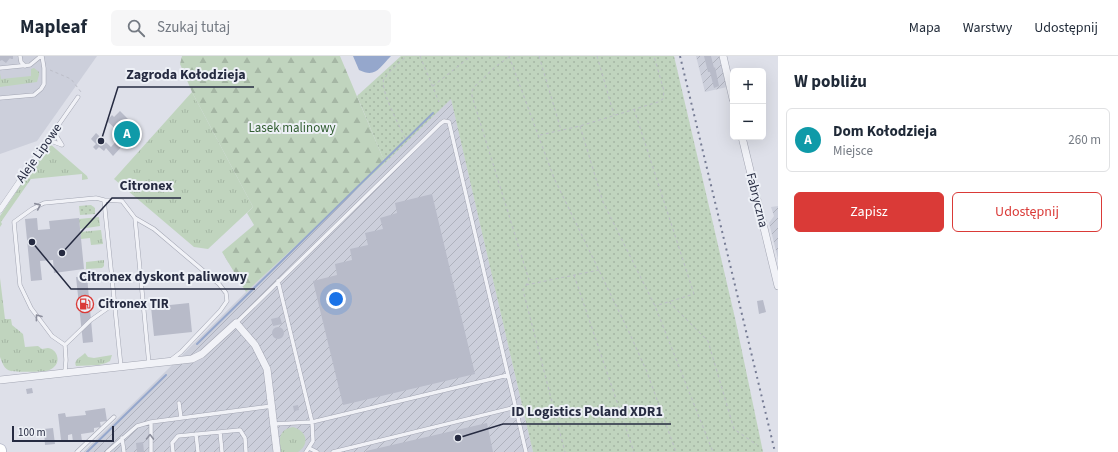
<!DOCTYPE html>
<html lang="pl">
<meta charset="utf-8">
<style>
:root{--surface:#fff;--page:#f6f6f7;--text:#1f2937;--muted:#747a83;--line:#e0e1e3;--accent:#da3a37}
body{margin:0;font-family:"Source Sans 3",sans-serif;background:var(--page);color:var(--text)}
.controls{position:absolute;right:12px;top:12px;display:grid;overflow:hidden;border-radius:6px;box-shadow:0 4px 16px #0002}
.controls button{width:36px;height:36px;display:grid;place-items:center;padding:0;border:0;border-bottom:1px solid var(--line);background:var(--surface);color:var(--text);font:20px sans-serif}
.scale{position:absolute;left:12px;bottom:10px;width:102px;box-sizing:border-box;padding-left:4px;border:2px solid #262b41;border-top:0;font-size:11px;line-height:14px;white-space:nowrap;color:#262b41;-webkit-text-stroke:3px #edf0f6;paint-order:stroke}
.you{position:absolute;left:336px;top:243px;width:14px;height:14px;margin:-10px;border:3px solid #fff;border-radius:50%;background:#1a73e8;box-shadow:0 0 0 6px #1a73e833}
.badge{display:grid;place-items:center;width:26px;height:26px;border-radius:50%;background:var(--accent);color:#fff;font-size:13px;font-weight:700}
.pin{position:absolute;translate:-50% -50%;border:2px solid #fff;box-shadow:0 1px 4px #0006}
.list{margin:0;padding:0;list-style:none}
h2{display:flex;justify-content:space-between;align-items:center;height:52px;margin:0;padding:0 16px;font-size:17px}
h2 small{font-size:13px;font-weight:400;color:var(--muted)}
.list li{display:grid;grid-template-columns:26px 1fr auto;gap:12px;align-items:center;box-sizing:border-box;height:64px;margin:0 8px 8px;padding:0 8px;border:1px solid var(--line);border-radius:6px}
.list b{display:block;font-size:15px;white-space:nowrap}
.list p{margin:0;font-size:13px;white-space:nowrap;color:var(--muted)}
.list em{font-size:13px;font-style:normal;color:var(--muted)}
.actions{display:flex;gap:8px;padding:12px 16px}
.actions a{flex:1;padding:9px 0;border:1px solid var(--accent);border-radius:6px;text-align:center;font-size:14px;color:var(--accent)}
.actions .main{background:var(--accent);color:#fff}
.icon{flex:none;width:22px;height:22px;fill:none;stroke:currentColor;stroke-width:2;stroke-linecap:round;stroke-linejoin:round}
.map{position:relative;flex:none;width:778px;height:396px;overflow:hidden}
header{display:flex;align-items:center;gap:24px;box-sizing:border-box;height:56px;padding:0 20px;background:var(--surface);border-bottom:1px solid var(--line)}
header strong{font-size:19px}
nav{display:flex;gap:22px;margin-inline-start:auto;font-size:14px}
.search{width:280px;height:36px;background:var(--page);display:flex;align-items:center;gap:10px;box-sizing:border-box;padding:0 14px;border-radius:6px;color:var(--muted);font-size:15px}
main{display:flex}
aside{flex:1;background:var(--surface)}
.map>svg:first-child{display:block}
.built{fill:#cccfdb}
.industrial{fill:url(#industrial-furrows)}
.grass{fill:url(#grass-tufts)}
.forest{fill:url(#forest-firs)}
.park{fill:url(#park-dots)}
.water{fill:#95a7cc}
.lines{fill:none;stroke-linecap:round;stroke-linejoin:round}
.stream{stroke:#95a7cc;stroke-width:2}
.building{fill:#b8bbc9}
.service-casing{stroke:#a3a6b3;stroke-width:4.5}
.pedestrian-casing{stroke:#a3a6b3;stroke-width:6}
.minor-casing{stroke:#a3a6b3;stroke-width:8}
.primary-casing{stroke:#9ca2b6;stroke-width:13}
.path{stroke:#bcbec8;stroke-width:1;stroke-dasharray:3 3;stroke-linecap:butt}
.service{stroke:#f1f2f7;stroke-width:3.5}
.pedestrian{stroke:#f1f2f7;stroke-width:5.5}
.minor{stroke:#f1f2f7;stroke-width:7}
.primary{stroke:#fff;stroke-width:12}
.rail{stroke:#767c94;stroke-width:2;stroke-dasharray:2 4;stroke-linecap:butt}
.oneway{stroke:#8c8e9c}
.labels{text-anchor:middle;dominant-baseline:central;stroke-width:4;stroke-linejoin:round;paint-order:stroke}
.park-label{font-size:13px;fill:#325e32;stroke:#edf0f6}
.street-label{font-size:13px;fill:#262b41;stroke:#edf0f6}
.poi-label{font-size:13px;font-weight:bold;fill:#262b41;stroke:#edf0f6;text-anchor:start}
.leader{fill:none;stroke:#262b41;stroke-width:1.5}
.callout-dot{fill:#262b41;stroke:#edf0f6;stroke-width:1.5}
.callout-label{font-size:14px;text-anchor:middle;font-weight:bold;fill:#262b41;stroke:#edf0f6;stroke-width:4;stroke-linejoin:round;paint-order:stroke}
</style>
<header>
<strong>Mapleaf</strong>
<div class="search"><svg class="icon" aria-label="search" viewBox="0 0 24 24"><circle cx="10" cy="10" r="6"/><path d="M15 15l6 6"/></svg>Szukaj tutaj</div>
<nav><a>Mapa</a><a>Warstwy</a><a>Udostępnij</a></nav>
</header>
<main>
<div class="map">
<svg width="778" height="396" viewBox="0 0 778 396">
<defs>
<pattern id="industrial-furrows" width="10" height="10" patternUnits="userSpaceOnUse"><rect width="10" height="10" fill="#cccfdb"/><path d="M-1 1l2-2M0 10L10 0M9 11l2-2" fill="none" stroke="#afb2bd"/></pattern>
<pattern id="grass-tufts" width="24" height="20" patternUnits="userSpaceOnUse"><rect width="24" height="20" fill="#c0d4be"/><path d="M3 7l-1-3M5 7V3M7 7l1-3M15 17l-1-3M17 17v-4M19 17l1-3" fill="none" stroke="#a5b6a4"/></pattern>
<pattern id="forest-firs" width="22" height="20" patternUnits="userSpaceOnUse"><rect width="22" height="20" fill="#c0d4be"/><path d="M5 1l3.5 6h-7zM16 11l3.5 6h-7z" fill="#a5b6a4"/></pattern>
<pattern id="park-dots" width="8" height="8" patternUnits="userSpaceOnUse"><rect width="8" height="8" fill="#c0d4be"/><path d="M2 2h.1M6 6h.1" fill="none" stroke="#a5b6a4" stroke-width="1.8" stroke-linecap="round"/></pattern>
</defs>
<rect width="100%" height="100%" fill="#dee0e9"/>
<path class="built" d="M0 0H97L37 85 0 98Z"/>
<path class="industrial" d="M696 0H719L727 31 705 36Z
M451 42 533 396H84L246 236 385 107Z
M778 150V203L769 167 774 160 771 151Z"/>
<path class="grass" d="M34 12 39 16V19L37 26 0 31V17L1 23 31 20V13Z
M192 36 253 151 208 193 194 191 114 123Z
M49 87 87 120 88 123 82 124V118L31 123 1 166 2 168 0 171V160Z
M99 161 100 170 80 173 79 163Z
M101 174 103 188 91 189 90 182 81 183 80 176Z
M104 204V210L102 212 86 213V206Z
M0 222 5 263H11L12 269 23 278 25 291 38 290 42 293C44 293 46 292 48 292 57 293 61 305 54 311 52 313 48 315 45 315 40 316 15 316 11 315 4 314 2 306 0 301Z
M85 297 88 301 94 302 112 299 110 305 106 307 99 309 76 310C73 304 81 301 85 297Z
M293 371C307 375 310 388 298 396H281C279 383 278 374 293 371Z"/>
<path class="forest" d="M182 0H340L385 107 246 236 222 196 254 169 247 157 253 151 192 36 180 8Z"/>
<path class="park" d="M401 0H674L735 262 763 396H533L451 43 385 107 357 40Z
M91 149 95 152V158L80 159 79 150Z"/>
<path class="water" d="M353 0H391C379 12 376 22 359 14Z"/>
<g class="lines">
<path class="stream" d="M197 288 433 57
M87 396 166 319"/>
</g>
<path class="building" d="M0 0H13V3H11L10 2 6 7 2 4 0 5Z
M704 0H711L714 12 715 11 719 30 714 32 710 16H708Z
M120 55 138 73 113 100 106 92 104 95 99 91 96 94 93 91 96 88 91 83 96 77 111 91 122 79 107 65 112 59 114 61Z
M432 138 475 318 343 349 313 225 337 219 335 208 352 204 350 193 368 189 365 177 383 173 380 162 397 157 395 147Z
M37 162 38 174 50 173 49 165 79 162 84 213 54 217 53 204 40 205 42 224 31 225 25 163Z
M87 220 93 286 83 287 76 221Z
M763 244 766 256 759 258 757 245Z
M189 247 192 276 154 280 151 251Z
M280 261 282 268 273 270 271 263Z
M272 277a6 6 0 1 1 12 0a6 6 0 1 1-12 0Z
M32 332 33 337 27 338 26 333Z
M298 349 299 354 294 355 293 350Z
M105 352 107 365 100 366 101 371 94 372V376L81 378 82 385 73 386 72 378 68 379V384H61L58 358 65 357 66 361 86 359 85 355Z
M487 367 493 396H366V395Z
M53 372 55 388 45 389 44 373Z
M143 386 144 396H137L136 387Z"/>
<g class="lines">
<g class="service-casing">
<path id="service" d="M20 0 21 6 25 10
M0 12 30 9 41 0
M0 42 34 39 41 33 44 28V12L42 0
M54 76 62 89
M62 89 48 84 78 41
M135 162 154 173 219 228 226 237 227 245 220 255 181 296 172 303
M278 225 312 366 313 385 306 396
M236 267 440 68 444 65 449 66 508 319
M65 289 52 280 31 252 20 229 14 166 32 153 44 147 96 142 104 144
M121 311 104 144 122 145 135 162 149 308
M65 316 66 304 65 289 91 264 115 247
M179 347 181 362
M151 366V396
M274 368 312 366 508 319 526 396
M220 376 222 396
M196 378 198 396
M122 382 124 396
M309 392 317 396
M77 396 114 361
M107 396 137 370 151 366 272 350
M173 396 172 387 178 380 240 374 245 382 246 396
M333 396 516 351"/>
</g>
<g class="pedestrian-casing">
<path id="pedestrian" d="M0 154 48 84"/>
</g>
<g class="minor-casing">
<path id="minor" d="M723 0 733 43
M742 81 778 230
M0 324 192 303 202 298 236 267 255 289 267 313 277 396"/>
</g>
<g class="primary-casing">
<path id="primary" d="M0 394V396"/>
</g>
<path class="path" d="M420 0 439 46
M509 0 554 122 629 276 647 316 676 396
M539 0 561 74
M597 0 614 59
M509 1 495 11 474 31 472 35V40L529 224 523 234 565 396
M50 14 71 23 81 36
M433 30 471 0
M634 53 694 238 655 250
M580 70 603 146 655 250 713 396
M540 79 580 70 658 46 663 43 664 35 654 0
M405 82C400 71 379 32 384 23 389 15 400 6 407 0
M574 219 634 396
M526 229 599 214
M669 246 708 285 734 373 757 389"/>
<use href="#service" class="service"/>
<use href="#pedestrian" class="pedestrian"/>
<use href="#minor" class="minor"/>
<use href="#primary" class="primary"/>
<path class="rail" d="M680 0 775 396"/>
</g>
<defs><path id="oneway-chevron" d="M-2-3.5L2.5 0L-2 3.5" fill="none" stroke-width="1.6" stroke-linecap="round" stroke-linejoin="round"/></defs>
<g class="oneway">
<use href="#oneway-chevron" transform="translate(38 150) rotate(-24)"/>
<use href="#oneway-chevron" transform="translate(38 261) rotate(-127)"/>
<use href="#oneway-chevron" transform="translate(150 381) rotate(-89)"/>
</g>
<defs>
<g id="fuel-ring" transform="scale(0.9)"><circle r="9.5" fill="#edf0f6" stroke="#da3a37" stroke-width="1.5"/><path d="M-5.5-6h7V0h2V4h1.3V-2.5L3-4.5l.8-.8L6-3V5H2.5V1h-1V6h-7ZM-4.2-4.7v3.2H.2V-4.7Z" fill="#da3a37"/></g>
</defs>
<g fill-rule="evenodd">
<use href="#fuel-ring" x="85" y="248"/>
</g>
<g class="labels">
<g class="park-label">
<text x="292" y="72">Lasek malinowy</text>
</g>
<g class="street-label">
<text transform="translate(39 97) rotate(-55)">Aleje Lipowe</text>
<text transform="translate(757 144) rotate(76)">Fabryczna</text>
</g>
<g class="poi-label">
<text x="98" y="248">Citronex TIR</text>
</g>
</g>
<path class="leader" d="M101 85L118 31H254M62 197L112 142H181M32 186L71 233H255M458 382L503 368H671"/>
<g class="callout-dot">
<circle cx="101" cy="85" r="4"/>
<circle cx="62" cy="197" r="4"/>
<circle cx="32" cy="186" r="4"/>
<circle cx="458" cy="382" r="4"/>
</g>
<g class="callout-label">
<text x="186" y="23">Zagroda Kołodzieja</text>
<text x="146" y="134">Citronex</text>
<text x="163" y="225">Citronex dyskont paliwowy</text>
<text x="587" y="360">ID Logistics Poland XDR1</text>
</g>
</svg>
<div class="controls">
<button>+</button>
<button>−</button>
</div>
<div class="scale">100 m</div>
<div class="you"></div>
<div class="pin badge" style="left:127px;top:78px;background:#0f9aa8">A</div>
</div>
<aside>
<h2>W pobliżu<small></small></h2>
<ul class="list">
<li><span class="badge" style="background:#0f9aa8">A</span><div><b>Dom Kołodzieja</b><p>Miejsce</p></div><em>260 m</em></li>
</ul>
<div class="actions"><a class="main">Zapisz</a><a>Udostępnij</a></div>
</aside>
</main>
